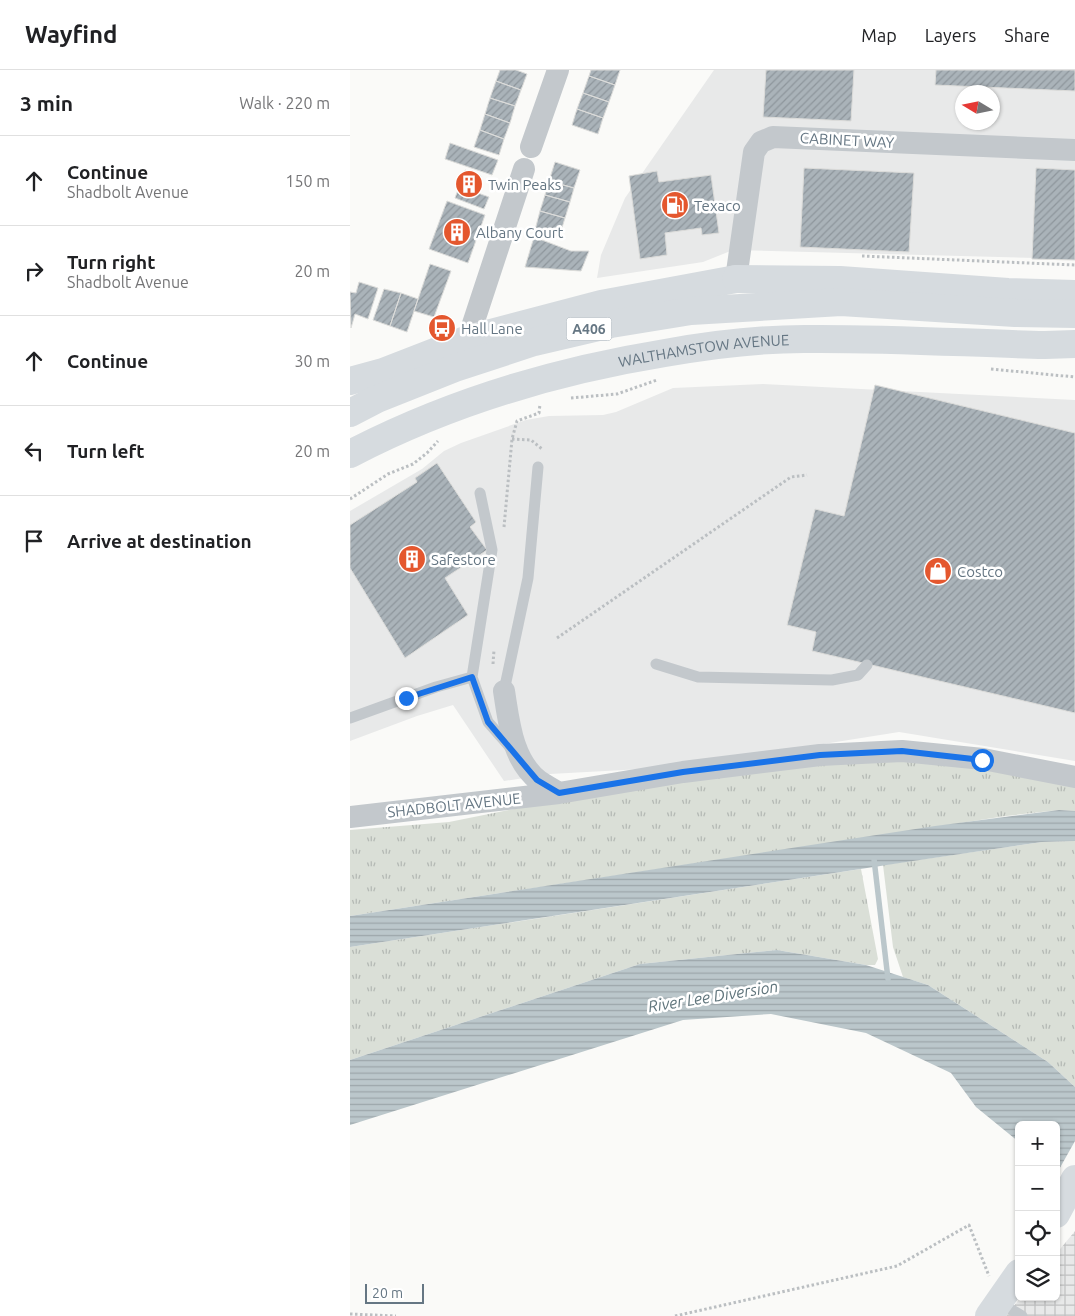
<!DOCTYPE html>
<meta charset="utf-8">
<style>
:root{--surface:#fff;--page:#f2f2f2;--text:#202124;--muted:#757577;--line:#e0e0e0}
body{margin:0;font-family:Ubuntu,sans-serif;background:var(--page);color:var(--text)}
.controls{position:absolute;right:15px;bottom:15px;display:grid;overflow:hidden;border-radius:8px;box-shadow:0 1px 4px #0004}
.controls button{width:45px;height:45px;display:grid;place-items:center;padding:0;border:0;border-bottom:1px solid var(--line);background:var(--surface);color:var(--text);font:25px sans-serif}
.compass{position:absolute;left:605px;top:15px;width:45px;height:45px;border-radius:50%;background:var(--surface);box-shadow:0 1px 4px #0004;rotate:280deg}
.scale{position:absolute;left:15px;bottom:12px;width:59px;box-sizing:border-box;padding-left:5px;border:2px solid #657683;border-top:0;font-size:14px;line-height:18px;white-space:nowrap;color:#657683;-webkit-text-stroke:4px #fff;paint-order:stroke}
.stop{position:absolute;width:15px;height:15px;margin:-11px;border:4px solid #1a73e8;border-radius:50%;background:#fff}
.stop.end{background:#1a73e8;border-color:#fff;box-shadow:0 1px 5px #0008}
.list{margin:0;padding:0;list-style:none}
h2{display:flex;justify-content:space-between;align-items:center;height:65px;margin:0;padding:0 20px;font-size:21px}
h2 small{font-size:16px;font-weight:400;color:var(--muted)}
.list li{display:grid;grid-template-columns:32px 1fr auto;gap:15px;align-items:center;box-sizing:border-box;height:90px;padding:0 20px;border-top:1px solid var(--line)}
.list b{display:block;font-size:19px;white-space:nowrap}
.list p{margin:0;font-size:16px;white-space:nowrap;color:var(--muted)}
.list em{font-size:16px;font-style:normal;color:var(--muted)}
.icon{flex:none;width:28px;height:28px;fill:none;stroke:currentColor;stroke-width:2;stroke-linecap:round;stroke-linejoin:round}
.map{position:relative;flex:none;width:725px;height:1246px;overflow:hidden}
header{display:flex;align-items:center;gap:30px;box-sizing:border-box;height:70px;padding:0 25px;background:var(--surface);border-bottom:1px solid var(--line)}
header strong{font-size:24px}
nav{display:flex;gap:28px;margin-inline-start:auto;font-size:18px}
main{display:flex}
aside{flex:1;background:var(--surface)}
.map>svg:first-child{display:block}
.built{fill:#e8e9e9;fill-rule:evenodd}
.industrial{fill:url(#industrial-grid)}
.grass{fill:url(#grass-tufts)}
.water{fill:url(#water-rules)}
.pier{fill:#fafaf8}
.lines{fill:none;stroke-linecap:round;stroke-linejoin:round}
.stream{stroke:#bbc7cb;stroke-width:5.5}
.building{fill:url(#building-hatch);stroke:#dcdcda}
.path{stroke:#bbbfc2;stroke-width:3;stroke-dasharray:2.5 2.5;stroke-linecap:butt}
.lane{stroke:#c3c8cc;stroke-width:11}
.street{stroke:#c3c8cc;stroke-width:22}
.secondary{stroke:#d6dbdf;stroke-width:28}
.primary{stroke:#d6dbdf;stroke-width:28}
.highway{stroke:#d6dbdf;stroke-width:28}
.route{stroke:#1a73e8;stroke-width:6}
.labels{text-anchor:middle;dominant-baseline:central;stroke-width:5;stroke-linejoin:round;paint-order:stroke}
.shield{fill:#fff;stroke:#939fa8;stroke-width:1}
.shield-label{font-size:14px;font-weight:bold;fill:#657683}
.street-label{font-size:15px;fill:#657683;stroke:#fff}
.poi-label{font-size:15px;fill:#657683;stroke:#fff;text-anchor:start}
.water-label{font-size:16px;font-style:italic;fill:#60757c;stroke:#fff}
</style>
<header>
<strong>Wayfind</strong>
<nav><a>Map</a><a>Layers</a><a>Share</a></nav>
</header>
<main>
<aside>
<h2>3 min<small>Walk · 220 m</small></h2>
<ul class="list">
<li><svg class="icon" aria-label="ahead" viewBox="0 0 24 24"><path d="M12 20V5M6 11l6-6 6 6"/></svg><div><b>Continue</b><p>Shadbolt Avenue</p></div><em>150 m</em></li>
<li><svg class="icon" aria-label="right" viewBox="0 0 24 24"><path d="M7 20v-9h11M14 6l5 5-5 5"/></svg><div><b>Turn right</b><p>Shadbolt Avenue</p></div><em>20 m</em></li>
<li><svg class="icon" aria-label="ahead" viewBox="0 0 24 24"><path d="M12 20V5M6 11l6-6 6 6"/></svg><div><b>Continue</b></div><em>30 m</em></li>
<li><svg class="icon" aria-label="left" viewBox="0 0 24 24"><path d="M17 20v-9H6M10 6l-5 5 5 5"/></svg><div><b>Turn left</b></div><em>20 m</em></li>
<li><svg class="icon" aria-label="arrive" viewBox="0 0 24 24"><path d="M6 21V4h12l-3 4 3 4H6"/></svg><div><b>Arrive at destination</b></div></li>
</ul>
</aside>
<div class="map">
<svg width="725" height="1246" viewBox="0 0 725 1246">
<defs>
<pattern id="industrial-grid" width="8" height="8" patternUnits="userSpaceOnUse" patternTransform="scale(1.25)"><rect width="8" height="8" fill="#e8e9e9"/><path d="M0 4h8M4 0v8" fill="none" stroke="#c0c1c2"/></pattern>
<pattern id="grass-tufts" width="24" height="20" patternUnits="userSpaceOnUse" patternTransform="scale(1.25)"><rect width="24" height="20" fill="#dadfd7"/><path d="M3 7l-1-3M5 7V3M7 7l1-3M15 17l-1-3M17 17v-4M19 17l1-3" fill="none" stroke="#b4b9b4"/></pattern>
<pattern id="water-rules" width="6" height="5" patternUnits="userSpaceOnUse" patternTransform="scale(1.25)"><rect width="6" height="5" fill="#bbc7cb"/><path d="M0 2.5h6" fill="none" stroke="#9ca6aa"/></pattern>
<pattern id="building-hatch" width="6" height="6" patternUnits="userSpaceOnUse" patternTransform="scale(1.25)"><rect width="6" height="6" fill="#aab3b9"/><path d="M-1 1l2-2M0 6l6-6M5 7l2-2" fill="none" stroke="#8e969c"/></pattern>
</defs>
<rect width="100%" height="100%" fill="#fafaf8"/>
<path class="built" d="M364 0H725V189L383 180 353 192 247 208 251 185 275 128ZM612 22H642V52H612Z
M413 314 725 330V691L549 662 329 697 200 704 154 711 103 635 67 646 0 671V441L72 399 94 381 111 373 176 350 199 346 253 345 266 342 323 318Z"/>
<path class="industrial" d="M725 1161V1246H656L671 1227H706V1184Z"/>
<path class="grass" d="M483 690H586L725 716V741L709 740 656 746 0 846V760L99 752 279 716Z
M725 771V1017L698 992 578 915 553 907 543 877 533 795 692 772Z
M511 799 528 889 525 895H516L427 880 290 894 0 990V877Z"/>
<path class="water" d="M709 740 725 741V771L692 772 563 791 0 877V846L585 756Z
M427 880 516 895 578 915 698 992 725 1017V1111L706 1100V1055H669V1072L626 1037 601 1003 516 963 421 944 333 950 0 1055V990L290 894Z"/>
<path class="pier" d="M725 1071V1113L707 1103Z"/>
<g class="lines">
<path class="stream" d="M524 789 538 909"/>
</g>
<path class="building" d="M150 0H166L177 4 171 20 146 11Z
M241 0H270L265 15 239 6Z
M416 0H504L501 51 413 47Z
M586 0H725V21L585 15Z
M239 6 265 15 259 32 233 23Z
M146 11 171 20 165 36 140 28Z
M233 23 259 32 253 48 227 39Z
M140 28 165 36 160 53 135 44Z
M227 39 253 48 248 64 222 55Z
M135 44 160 53 154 69 130 60Z
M130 60 154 69 149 85 124 77Z
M100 73 148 90 142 105 95 89Z
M205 92 230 100 224 118 199 111Z
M454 98 564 103 559 182 450 177Z
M686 98 725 100V190L682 189Z
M115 100 131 106 125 122 139 127 134 139 105 128Z
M307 101 309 112 361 105 369 163 352 165 351 158 315 163 317 185 290 189 279 106Z
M199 111 224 118 220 132 195 125Z
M195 125 220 132 215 148 190 141Z
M97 131 135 145 118 193 79 179Z
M190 141 215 148 209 167 185 160Z
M184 167 221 181H239L231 201 175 197Z
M80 194 101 201 84 247 64 241Z
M9 212 28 218 18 249 5 244 1 258 0 222 6 223Z
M34 219 51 223 40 256 23 250Z
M51 223 68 229 57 262 40 256Z
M525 315 725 363V643L462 581 466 562 437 555 465 439 494 446Z
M87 393 126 452 120 457 137 480 95 508 118 545 55 588 0 498V455L67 412 65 408Z"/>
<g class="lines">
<path class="path" d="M512 186 725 195
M641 299 725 307
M221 328 267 324 307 310
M162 369 181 370 192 379
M0 429 38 404 63 394 77 383 88 371
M154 457 162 369 167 351 189 343 190 334
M207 568 441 407 457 405
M143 594 144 580
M0 1244 46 1246
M325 1246 547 1196 619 1155 639 1206"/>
<path class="lane" d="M130 423 142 480 122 607 138 652 160 677
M306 594 348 607 482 610 508 605 517 595
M154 621 178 508 188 397
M0 648 86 617 122 607
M649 1232 672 1246"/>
<path class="street" d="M181 77 208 0
M386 209 404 82 411 72 423 67 725 80
M118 269 174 99
M154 621C159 652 162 690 189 711 195 715 202 719 209 723
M0 747 209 723 333 702 470 685 552 681 633 689 725 707"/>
<path class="secondary" d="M706 1144 725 1109
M639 1246 669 1203"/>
<path class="primary" d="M0 311 33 302 118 269 251 234 386 209"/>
<g class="highway">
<path d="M386 209 490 210 658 222 725 224"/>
<path d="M0 343 27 329 105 298 184 272 261 254 341 241 491 232 665 243 725 244"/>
<path id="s1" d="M0 384C100 332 204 301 315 283 360 275 407 269 454 269 533 268 615 273 695 275L725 274"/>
</g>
</g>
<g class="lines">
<path class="route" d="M56 628 122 607 138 652 187 710 209 723 333 702 470 685 552 681 632 690"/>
</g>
<defs>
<g id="building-disc" transform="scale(1.4375)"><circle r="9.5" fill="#e4572e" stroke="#fff"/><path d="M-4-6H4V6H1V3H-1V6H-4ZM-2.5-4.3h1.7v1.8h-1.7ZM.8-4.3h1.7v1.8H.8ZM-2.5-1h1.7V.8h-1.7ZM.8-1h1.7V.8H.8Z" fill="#fff"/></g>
<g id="fuel-disc" transform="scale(1.4375)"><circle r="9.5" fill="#e4572e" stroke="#fff"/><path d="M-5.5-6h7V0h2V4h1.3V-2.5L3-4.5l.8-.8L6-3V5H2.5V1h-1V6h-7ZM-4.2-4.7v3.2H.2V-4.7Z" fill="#fff"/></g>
<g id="bus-disc" transform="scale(1.4375)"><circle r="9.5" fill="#e4572e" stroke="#fff"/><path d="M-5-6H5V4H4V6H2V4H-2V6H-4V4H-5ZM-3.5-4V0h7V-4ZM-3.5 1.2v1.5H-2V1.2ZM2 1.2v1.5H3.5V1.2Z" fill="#fff"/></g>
<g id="shop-disc" transform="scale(1.4375)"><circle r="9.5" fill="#e4572e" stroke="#fff"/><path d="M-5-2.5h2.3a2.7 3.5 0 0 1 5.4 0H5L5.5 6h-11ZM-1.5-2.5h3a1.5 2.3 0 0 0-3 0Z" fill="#fff"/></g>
</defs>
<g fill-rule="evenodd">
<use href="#building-disc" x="119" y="114"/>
<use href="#fuel-disc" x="325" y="135"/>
<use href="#building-disc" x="107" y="162"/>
<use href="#bus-disc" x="92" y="258"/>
<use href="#building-disc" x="62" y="489"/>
<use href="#shop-disc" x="588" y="501"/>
</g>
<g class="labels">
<rect class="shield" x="216.5" y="247.5" width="45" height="23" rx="4"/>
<g class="shield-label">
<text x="239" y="259">A406</text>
</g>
<g class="street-label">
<text transform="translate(497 70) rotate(3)">CABINET WAY</text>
<text stroke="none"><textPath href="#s1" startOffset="371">WALTHAMSTOW AVENUE</textPath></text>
<text transform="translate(104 735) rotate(-6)">SHADBOLT AVENUE</text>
</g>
<g class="poi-label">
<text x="138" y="114">Twin Peaks</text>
<text x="344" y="135">Texaco</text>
<text x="126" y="162">Albany Court</text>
<text x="111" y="258">Hall Lane</text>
<text x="81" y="489">Safestore</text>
<text x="607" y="501">Costco</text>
</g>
<g class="water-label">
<text transform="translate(363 926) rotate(-9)">River Lee Diversion</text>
</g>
</g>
</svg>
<div class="controls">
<button>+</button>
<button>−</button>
<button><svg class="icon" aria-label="locate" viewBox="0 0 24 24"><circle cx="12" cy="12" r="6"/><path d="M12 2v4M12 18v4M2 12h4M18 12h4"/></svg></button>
<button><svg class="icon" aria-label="layers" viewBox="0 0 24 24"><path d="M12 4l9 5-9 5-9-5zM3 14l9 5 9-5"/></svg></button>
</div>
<svg class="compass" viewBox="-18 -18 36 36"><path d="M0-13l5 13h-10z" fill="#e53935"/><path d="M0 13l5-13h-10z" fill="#757577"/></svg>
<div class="scale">20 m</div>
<div class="stop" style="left:632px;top:690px"></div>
<div class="stop end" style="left:56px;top:628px"></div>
</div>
</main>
